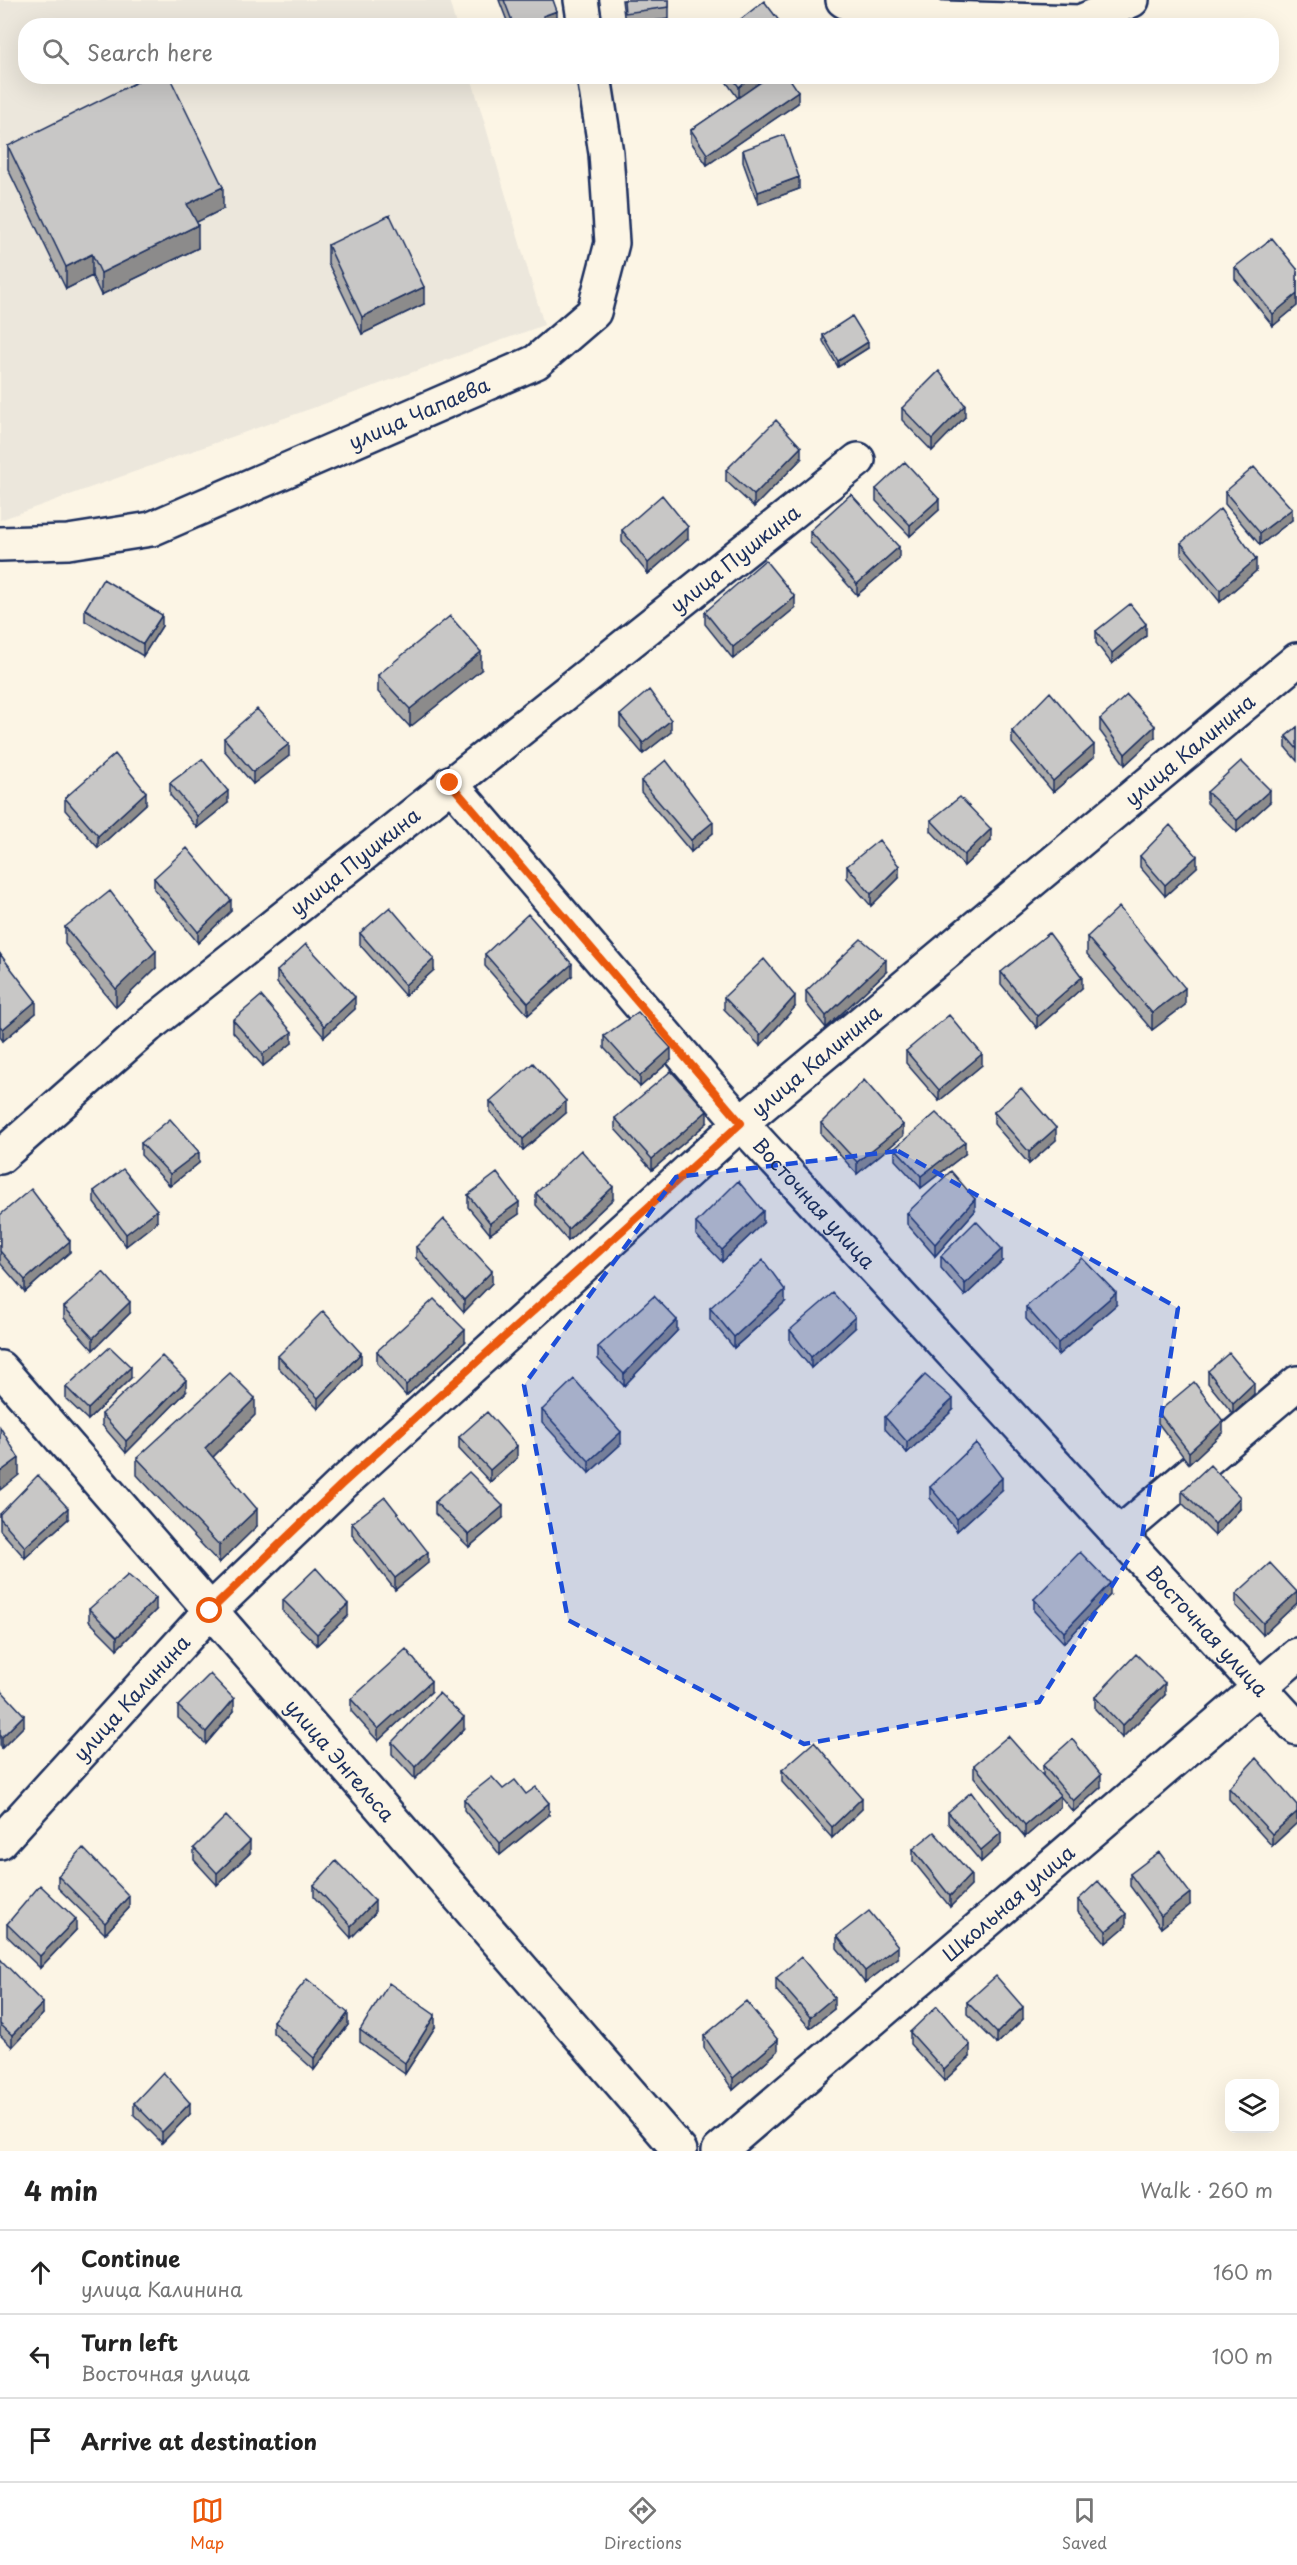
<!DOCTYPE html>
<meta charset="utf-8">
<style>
:root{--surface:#fff;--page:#f2f2f2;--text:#222;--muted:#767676;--line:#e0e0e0;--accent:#ea580c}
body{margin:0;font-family:"Playpen Sans",sans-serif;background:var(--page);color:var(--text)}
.controls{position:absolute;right:18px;bottom:18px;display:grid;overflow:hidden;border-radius:12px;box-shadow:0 6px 24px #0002}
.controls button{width:54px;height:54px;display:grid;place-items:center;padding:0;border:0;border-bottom:2px solid var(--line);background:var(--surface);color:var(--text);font:30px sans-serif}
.stop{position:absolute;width:18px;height:18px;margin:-14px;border:4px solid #ea580c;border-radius:50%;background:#fff}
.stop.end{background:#ea580c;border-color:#fff;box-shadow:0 2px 6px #0008}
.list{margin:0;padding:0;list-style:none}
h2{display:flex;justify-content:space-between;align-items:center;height:78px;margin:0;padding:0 24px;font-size:26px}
h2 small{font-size:20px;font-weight:400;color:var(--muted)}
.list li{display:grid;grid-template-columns:39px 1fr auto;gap:18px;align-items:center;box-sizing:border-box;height:84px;padding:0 24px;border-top:2px solid var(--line)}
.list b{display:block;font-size:22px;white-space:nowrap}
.list p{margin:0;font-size:20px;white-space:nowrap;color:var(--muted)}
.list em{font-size:20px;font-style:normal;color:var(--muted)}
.icon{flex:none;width:33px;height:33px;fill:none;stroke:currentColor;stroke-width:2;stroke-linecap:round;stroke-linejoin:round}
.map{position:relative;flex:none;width:1297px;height:2151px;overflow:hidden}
.search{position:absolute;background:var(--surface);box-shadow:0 6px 24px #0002;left:18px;right:18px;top:18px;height:66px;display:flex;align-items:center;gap:15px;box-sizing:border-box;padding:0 21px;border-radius:24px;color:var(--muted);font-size:22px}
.sheet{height:330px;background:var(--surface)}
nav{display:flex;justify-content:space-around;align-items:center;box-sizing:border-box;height:84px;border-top:2px solid var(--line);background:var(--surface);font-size:16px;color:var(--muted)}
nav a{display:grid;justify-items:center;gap:3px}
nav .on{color:var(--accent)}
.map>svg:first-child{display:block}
.built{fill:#ece7dc}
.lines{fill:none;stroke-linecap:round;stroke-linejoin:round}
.street-casing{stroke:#1b2f5e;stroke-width:38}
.street{stroke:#fcf5e5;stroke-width:33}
.wall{fill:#acabaa;stroke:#1b2f5e;stroke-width:1.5}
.shaded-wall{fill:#8c8b8b;stroke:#1b2f5e;stroke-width:1.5}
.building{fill:#c8c7c6;stroke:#1b2f5e;stroke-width:1.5}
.route{stroke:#ea580c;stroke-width:8}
.marked{fill:#1d4ed8;fill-opacity:0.2;stroke:#1d4ed8;stroke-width:4.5;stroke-dasharray:12 8;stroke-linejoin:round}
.labels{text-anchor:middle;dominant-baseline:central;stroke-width:4.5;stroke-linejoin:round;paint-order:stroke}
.street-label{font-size:20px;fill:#1b2f5e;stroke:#fcf5e5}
</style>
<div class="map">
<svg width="1297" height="2151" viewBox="0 0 1297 2151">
<rect width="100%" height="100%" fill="#fcf5e5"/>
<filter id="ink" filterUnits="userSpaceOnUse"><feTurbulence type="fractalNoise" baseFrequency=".0167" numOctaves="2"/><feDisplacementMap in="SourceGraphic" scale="12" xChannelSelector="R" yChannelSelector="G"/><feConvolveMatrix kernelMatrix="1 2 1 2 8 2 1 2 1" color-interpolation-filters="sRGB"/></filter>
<g filter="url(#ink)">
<path class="built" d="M0 0H449L456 25 26 26V76L471 77 544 325 0 520Z"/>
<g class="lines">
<g class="street-casing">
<g id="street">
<path d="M581 0 585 26"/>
<path d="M843 0 855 7 943 18 1080 22 1132 0"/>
<path id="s1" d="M0 544 68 542 151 529 536 362 594 312 612 243 606 153 594 76"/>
<path id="s2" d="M450 783 741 1123 1297 1728"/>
<path id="s3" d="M0 1157 148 1026 858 460"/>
<path id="s4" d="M0 1368 680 2151"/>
<path d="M1118 1535 1297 1383"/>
<path id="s5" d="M0 1842 210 1611 341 1485 741 1123 1297 660"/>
<path id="s6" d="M719 2151 1297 1655"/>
</g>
</g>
<use href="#street" class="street"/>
</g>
<path class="wall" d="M499 0H553L557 22 549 26H509Z
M622 0H669V19L625 24Z
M722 76H768L750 90 798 103 707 165 691 142V130L738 98Z
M8 146 223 209 196 222 198 248 101 295 92 276 66 289 8 169Z
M743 150 799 189 758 204 743 162Z
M328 245 424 304 362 334 328 263Z
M1235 267 1297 269V306L1273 326 1235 279Z
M823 335 868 348 838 367 823 341Z
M902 408 965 417 932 451 902 420Z
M801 459 754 507 726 481V470Z
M876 489 939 510 910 536 876 501Z
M1225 492 1292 520 1260 545 1225 504Z
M622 530 688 539 648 574 622 542Z
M810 531 899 559 857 595 810 543Z
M1181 543 1256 571 1220 602 1181 554Z
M795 608 733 659 705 624V612Z
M85 609 162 626 143 656 85 621Z
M1096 631 1146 636 1112 664 1096 643Z
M481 670 410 727 378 692V675Z
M620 715 671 732 643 754 620 727Z
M1100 719 1155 737 1125 765 1100 731Z
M1297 727V761L1286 748V736Z
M1012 731 1094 757 1053 792 1012 743Z
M224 738 289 756 253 784 224 750Z
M641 781 713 833 691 852 641 792Z
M170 783 228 803 197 828 170 795Z
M1207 792 1270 802 1237 832 1207 803Z
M65 798 146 804 98 848 65 810Z
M931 820 991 841 964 866 931 831Z
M1140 856 1197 867 1165 896 1140 867Z
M847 866 899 878 871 906 847 878Z
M154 878 231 911 198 943 154 889Z
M65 927 156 968 116 1007 65 944Z
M360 933 434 970 405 996 360 945Z
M1087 937 1185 1005 1152 1030 1087 954Z
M0 954 36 1013 3 1041 0 1037Z
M485 954 572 976 528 1015 485 966Z
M277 971 355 1009 324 1037 277 983Z
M886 972 826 1028 806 1003V991Z
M1001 972 1082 988 1037 1028 1001 984Z
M724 997 795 1007 760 1046 724 1009Z
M233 1020 292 1043 263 1066 233 1032Z
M604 1036 671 1060 640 1087 604 1048Z
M906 1051 982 1065 939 1101 906 1063Z
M490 1101 566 1113 523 1150 490 1112Z
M994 1112 1056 1140 1029 1164 994 1124Z
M615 1118 707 1123 652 1170 615 1129Z
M821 1123 903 1136 857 1174 821 1134Z
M141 1143 199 1163 170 1186 141 1155Z
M895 1148 965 1154 921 1188 895 1160Z
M94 1191 157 1222 126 1246 94 1203Z
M536 1193 613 1199 568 1241 536 1205Z
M468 1195 519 1214 490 1234 468 1207Z
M975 1211 935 1256 907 1224V1213Z
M0 1215 70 1252 25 1292 0 1263Z
M696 1223H763L722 1262 696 1235Z
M416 1247 492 1283 464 1312 416 1258Z
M941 1256 1002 1261 965 1296 941 1268Z
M785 1302 734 1348 710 1319V1308Z
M1116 1305 1058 1355 1026 1319V1307Z
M64 1307 130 1313 93 1350 64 1318Z
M855 1328 811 1368 790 1342V1330Z
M677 1331 624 1386 598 1359V1347Z
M465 1342 406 1396 377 1363V1351Z
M278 1356 361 1364 318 1409 278 1367Z
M1208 1371 1254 1394 1233 1414 1208 1383Z
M131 1378 88 1420 66 1399V1387Z
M186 1392 126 1453 102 1425V1414Z
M542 1410 621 1444 589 1473 542 1422Z
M953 1410 907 1453 885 1429V1417Z
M1158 1412 1223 1432 1189 1464 1158 1423Z
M255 1415 213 1457 257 1526 219 1563 137 1475V1458Z
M459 1437 517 1458 490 1482 459 1449Z
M930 1487 1002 1490 957 1531 930 1498Z
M1182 1491 1240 1509 1215 1536 1182 1503Z
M435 1502 503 1518 469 1547 435 1514Z
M0 1514 68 1519 25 1558 0 1530Z
M352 1523 428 1563 395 1590 352 1535Z
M1236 1594 1297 1603 1263 1635 1236 1606Z
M1110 1595 1064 1643 1034 1611V1599Z
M283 1600 348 1616 317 1645 283 1612Z
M89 1609 156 1610 117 1649 89 1621Z
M0 1689 24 1726 2 1748 0 1746Z
M431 1692 378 1741 351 1711V1699Z
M1165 1695 1122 1738 1095 1709V1697Z
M178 1706 234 1711 206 1744 178 1718Z
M464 1729 415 1779 392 1754V1742Z
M974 1765 1043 1776V1765L1101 1787 1073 1812 1060 1796V1807L1025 1837 974 1777Z
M782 1770 862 1809 832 1838 782 1782Z
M1229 1788 1297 1805V1823L1272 1846 1229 1799Z
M526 1794 549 1815 500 1855 464 1810V1799Z
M948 1812 1001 1844 981 1862 948 1823Z
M194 1848 250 1853 217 1885 194 1860Z
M913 1849 971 1886 950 1907 913 1861Z
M1130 1874 1190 1905 1161 1928 1130 1886Z
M58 1876 129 1908 105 1934 58 1888Z
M314 1885 375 1913 351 1938 314 1897Z
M1078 1900 1126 1926 1106 1943 1078 1912Z
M7 1924 76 1930 40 1968 7 1936Z
M837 1936 898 1958 865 1983 837 1948Z
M0 1959 43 2014 12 2047 0 2035Z
M776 1978 834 2009 810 2028 776 1990Z
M967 2002 1023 2019 997 2044 967 2014Z
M273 2021 348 2025 314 2070 273 2033Z
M435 2027 405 2074 360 2042V2030Z
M910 2032 970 2057 944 2081 910 2044Z
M704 2036 778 2051 733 2090 704 2048Z
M134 2103 190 2114 162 2143 134 2115Z"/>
<path class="shaded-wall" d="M557 11V22L549 26H543V16Z
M752 76H768L739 98V87Z
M798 91V103L707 165V154Z
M799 177V189L758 204V192Z
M223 187V209L187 227V204Z
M198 225V248L101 295V273Z
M92 254V276L66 289V267Z
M424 287V304L362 334V317Z
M1297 294V306L1273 326V314Z
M868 342V348L838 367V361Z
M965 405V417L932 451V439Z
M801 447V459L754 507V495Z
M939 499V510L910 536V525Z
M1292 509V520L1260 545V533Z
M688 527V539L648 574V563Z
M899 547V559L857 595V584Z
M1256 559V571L1220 602V590Z
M795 597V608L733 659V647Z
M162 615V626L143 656V644Z
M1146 624V636L1112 664V653Z
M481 652V670L410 727V709Z
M671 720V732L643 754V743Z
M1155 726V737L1125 765V754Z
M289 744V756L253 784V772Z
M1094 745V757L1053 792V781Z
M1270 790V802L1237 832V820Z
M228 791V803L197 828V816Z
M146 792V804L98 848V836Z
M713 822V833L691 852V840Z
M991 829V841L964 866V855Z
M1197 856V867L1165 896V885Z
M899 866V878L871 906V894Z
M231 900V911L198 943V932Z
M156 951V968L116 1007V989Z
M434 959V970L405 996V985Z
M886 960V972L826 1028V1016Z
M572 964V976L528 1015V1003Z
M1082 977V988L1037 1028V1016Z
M1185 988V1005L1152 1030V1013Z
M795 996V1007L760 1046V1035Z
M355 997V1009L324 1037V1026Z
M36 1001V1013L3 1041V1029Z
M292 1032V1043L263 1066V1054Z
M671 1048V1060L640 1087V1076Z
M982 1054V1065L939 1101V1090Z
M566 1101V1113L523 1150V1139Z
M707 1111V1123L652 1170V1159Z
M903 1125V1136L857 1174V1162Z
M1056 1128V1140L1029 1164V1152Z
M965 1142V1154L921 1188V1176Z
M199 1152V1163L170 1186V1174Z
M613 1187V1199L568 1241V1229Z
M975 1199V1211L935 1256V1244Z
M519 1202V1214L490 1234V1223Z
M157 1210V1222L126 1246V1234Z
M763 1211V1223L722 1262V1250Z
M70 1241V1252L25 1292V1280Z
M1002 1249V1261L965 1296V1284Z
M492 1271V1283L464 1312V1300Z
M785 1290V1302L734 1348V1337Z
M1116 1293V1305L1058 1355V1343Z
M130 1302V1313L93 1350V1338Z
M855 1317V1328L811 1368V1357Z
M677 1320V1331L624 1386V1374Z
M465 1330V1342L406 1396V1385Z
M361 1353V1364L318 1409V1398Z
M131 1367V1378L88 1420V1409Z
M186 1380V1392L126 1453V1441Z
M1254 1383V1394L1233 1414V1403Z
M255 1398V1415L205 1465V1448Z
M953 1399V1410L907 1453V1442Z
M1223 1421V1432L1189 1464V1452Z
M621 1432V1444L589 1473V1461Z
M517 1446V1458L490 1482V1470Z
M19 1458V1475L0 1490V1472Z
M1002 1478V1490L957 1531V1519Z
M1240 1497V1509L1215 1536V1524Z
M503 1506V1518L469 1547V1535Z
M68 1508V1519L25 1558V1547Z
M257 1509V1526L219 1563V1545Z
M428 1552V1563L395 1590V1578Z
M1110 1583V1595L1064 1643V1632Z
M1297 1592V1603L1263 1635V1623Z
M156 1598V1610L117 1649V1637Z
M348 1604V1616L317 1645V1634Z
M431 1681V1692L378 1741V1729Z
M1165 1683V1695L1122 1738V1726Z
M234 1699V1711L206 1744V1732Z
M24 1715V1726L2 1748V1737Z
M464 1717V1729L415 1779V1767Z
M1101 1775V1787L1073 1812V1801Z
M1060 1795V1807L1025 1837V1825Z
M862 1798V1809L832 1838V1827Z
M549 1803V1815L500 1855V1843Z
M1297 1812V1823L1272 1846V1834Z
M1001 1833V1844L981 1862V1850Z
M250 1841V1853L217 1885V1873Z
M971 1874V1886L950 1907V1896Z
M1190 1893V1905L1161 1928V1916Z
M129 1896V1908L105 1934V1923Z
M375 1901V1913L351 1938V1926Z
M1126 1914V1926L1106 1943V1931Z
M76 1919V1930L40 1968V1956Z
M898 1946V1958L865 1983V1971Z
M834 1997V2009L810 2028V2017Z
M43 2003V2014L12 2047V2035Z
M1023 2007V2019L997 2044V2033Z
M348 2013V2025L314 2070V2058Z
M435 2015V2027L405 2074V2063Z
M778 2040V2051L733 2090V2078Z
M970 2045V2057L944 2081V2070Z
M190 2103V2114L162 2143V2132Z"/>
<path class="building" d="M504 0H553L557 11 543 16 547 26H514Z
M624 0H669V7L625 13Z
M764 1 783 26H732Z
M149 76H169L223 187 187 204 198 225 101 273 92 254 66 267 8 146Z
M731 76H752L739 87Z
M770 76H788L798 91 707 154 691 130Z
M784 135 799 177 758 192 743 150Z
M390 215 424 287 362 317 328 245Z
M1272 238 1297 269V294L1273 314 1235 267Z
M852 316 868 342 838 361 823 335Z
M939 371 965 405 932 439 902 408Z
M776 420 801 447 754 495 726 470Z
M905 462 939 499 910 525 876 489Z
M1254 467 1292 509 1260 533 1225 492Z
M851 494 899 547 857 584 810 531Z
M662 495 688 527 648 563 622 530Z
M1220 509 1256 559 1220 590 1181 543Z
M765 560 795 597 733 647 705 612Z
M103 579 162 615 143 644 85 609Z
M1130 604 1146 624 1112 653 1096 631Z
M450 616 481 652 410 709 378 675Z
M649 690 671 720 643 743 620 715Z
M1050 692 1094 745 1053 781 1012 731Z
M1127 695 1155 726 1125 754 1100 719Z
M257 709 289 744 253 772 224 738Z
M1297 727V749L1286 736Z
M115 754 146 792 98 836 65 798Z
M202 759 228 791 197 816 170 783Z
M666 760 713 822 691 840 641 781Z
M1241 761 1270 790 1237 820 1207 792Z
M960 797 991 829 964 855 931 820Z
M1170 825 1197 856 1165 885 1140 856Z
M879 840 899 866 871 894 847 866Z
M187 848 231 900 198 932 154 878Z
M110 891 156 951 116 989 65 927Z
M390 907 434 959 405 985 360 933Z
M1119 907 1185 988 1152 1013 1087 937Z
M528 914 572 964 528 1003 485 954Z
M1049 933 1082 977 1037 1016 1001 972Z
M861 939 886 960 826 1016 806 991Z
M306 944 355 997 324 1026 277 971Z
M0 954 36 1001 3 1029 0 1026Z
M764 959 795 996 760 1035 724 997Z
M261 996 292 1032 263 1054 233 1020Z
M638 1012 671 1048 640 1076 604 1036Z
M949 1015 982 1054 939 1090 906 1051Z
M533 1063 566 1101 523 1139 490 1101Z
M671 1071 707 1111 652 1159 615 1118Z
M864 1080 903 1125 857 1162 821 1123Z
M1021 1088 1056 1128 1029 1152 994 1112Z
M936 1113 965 1142 921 1176 895 1148Z
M170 1119 199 1152 170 1174 141 1143Z
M581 1150 613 1187 568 1229 536 1193Z
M123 1169 157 1210 126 1234 94 1191Z
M951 1171 975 1199 935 1244 907 1213Z
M497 1173 519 1202 490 1223 468 1195Z
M738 1181 763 1211 722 1250 696 1223Z
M31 1189 70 1241 25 1280 0 1251V1215Z
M444 1219 492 1271 464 1300 416 1247Z
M976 1221 1002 1249 965 1284 941 1256Z
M1082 1258 1116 1293 1058 1343 1026 1307Z
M763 1260 785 1290 734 1337 710 1308Z
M103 1272 130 1302 93 1338 64 1307Z
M833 1293 855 1317 811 1357 790 1330Z
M654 1296 677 1320 624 1374 598 1347Z
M434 1299 465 1330 406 1385 377 1351Z
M323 1311 361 1353 318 1398 278 1356Z
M110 1347 131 1367 88 1409 66 1387Z
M1229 1353 1254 1383 1233 1403 1208 1371Z
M162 1356 186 1380 126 1441 102 1414Z
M230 1373 255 1398 205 1448 257 1509 219 1545 137 1458Z
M925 1375 953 1399 907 1442 885 1417Z
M574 1379 621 1432 589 1461 542 1410Z
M1194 1382 1223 1421 1189 1452 1158 1412Z
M487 1412 517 1446 490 1470 459 1437Z
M0 1427 19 1458 0 1472Z
M976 1443 1002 1478 957 1519 930 1487Z
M1210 1465 1240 1497 1215 1524 1182 1491Z
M469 1472 503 1506 469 1535 435 1502Z
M38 1475 68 1508 25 1547 0 1518V1514Z
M385 1497 428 1552 395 1578 352 1523Z
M1080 1552 1110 1583 1064 1632 1034 1599Z
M1270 1563 1297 1592 1263 1623 1236 1594Z
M316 1568 348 1604 317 1634 283 1600Z
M128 1575 156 1598 117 1637 89 1609Z
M406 1649 431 1681 378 1729 351 1699Z
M1136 1654 1165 1683 1122 1726 1095 1697Z
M210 1674 234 1699 206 1732 178 1706Z
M0 1689 24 1715 2 1737 0 1735Z
M439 1693 464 1717 415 1767 392 1742Z
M1008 1736 1060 1795 1025 1825 974 1765Z
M1072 1739 1101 1775 1073 1801 1043 1765Z
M814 1742 862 1798 832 1827 782 1770Z
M1256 1758 1297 1805V1812L1272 1834 1229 1788Z
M492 1777 503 1789 515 1780 526 1794 536 1787 549 1803 500 1843 464 1799Z
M971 1792 1001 1833 981 1850 948 1812Z
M226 1816 250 1841 217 1873 194 1848Z
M934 1832 971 1874 950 1896 913 1849Z
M83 1848 129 1896 105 1923 58 1876Z
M1159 1852 1190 1893 1161 1916 1130 1874Z
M336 1861 375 1901 351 1926 314 1885Z
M1098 1881 1126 1914 1106 1931 1078 1900Z
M40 1885 76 1919 40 1956 7 1924Z
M869 1911 898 1946 865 1971 837 1936Z
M801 1957 834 1997 810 2017 776 1978Z
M0 1959 43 2003 12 2035 0 2024Z
M996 1976 1023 2007 997 2033 967 2002Z
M307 1979 348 2013 314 2058 273 2021Z
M389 1983 435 2015 405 2063 360 2030Z
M746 2001 778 2040 733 2078 704 2036Z
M937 2006 970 2045 944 2070 910 2032Z
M163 2072 190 2103 162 2132 134 2103Z"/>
</g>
<g class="lines" filter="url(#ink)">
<path class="route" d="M210 1611 341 1485 741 1123 450 783"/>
</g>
<path class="marked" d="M898 1151 1178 1308 1142 1538 1039 1702 804 1744 568 1620 524 1385 676 1177Z"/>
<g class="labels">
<g class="street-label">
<text stroke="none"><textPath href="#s1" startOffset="444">улица Чапаева</textPath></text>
<text stroke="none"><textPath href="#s3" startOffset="948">улица Пушкина</textPath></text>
<text stroke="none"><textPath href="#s5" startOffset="1617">улица Калинина</textPath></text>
<text stroke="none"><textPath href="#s3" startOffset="462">улица Пушкина</textPath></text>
<text stroke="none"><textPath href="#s5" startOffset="1131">улица Калинина</textPath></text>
<text stroke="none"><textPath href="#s2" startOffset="556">Восточная улица</textPath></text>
<text stroke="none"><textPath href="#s2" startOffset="1137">Восточная улица</textPath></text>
<text stroke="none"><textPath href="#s5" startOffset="195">улица Калинина</textPath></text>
<text stroke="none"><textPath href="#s4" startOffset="519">улица Энгельса</textPath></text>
<text stroke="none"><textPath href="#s6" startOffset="381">Школьная улица</textPath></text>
</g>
</g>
</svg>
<div class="controls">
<button><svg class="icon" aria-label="layers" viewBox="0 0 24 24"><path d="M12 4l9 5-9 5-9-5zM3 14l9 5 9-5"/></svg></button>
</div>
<div class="stop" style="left:210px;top:1611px"></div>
<div class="stop end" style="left:450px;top:783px"></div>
<div class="search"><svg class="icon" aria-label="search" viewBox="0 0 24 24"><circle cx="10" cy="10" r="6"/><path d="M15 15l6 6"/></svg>Search here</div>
</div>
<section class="sheet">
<h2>4 min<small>Walk · 260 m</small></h2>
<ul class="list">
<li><svg class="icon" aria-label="ahead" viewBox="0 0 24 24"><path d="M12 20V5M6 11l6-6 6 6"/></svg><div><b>Continue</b><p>улица Калинина</p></div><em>160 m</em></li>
<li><svg class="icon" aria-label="left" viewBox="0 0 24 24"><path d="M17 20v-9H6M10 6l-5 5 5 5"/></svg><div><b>Turn left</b><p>Восточная улица</p></div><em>100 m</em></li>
<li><svg class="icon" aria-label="arrive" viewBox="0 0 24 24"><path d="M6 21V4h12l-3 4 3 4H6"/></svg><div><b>Arrive at destination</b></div></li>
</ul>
</section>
<nav>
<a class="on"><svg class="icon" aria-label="map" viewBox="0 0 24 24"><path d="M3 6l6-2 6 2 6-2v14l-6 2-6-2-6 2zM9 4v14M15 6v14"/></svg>Map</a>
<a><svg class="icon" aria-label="directions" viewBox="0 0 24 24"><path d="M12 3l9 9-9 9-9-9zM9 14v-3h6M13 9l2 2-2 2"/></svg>Directions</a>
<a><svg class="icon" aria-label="saved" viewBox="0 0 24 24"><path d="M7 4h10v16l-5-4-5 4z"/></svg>Saved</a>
</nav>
